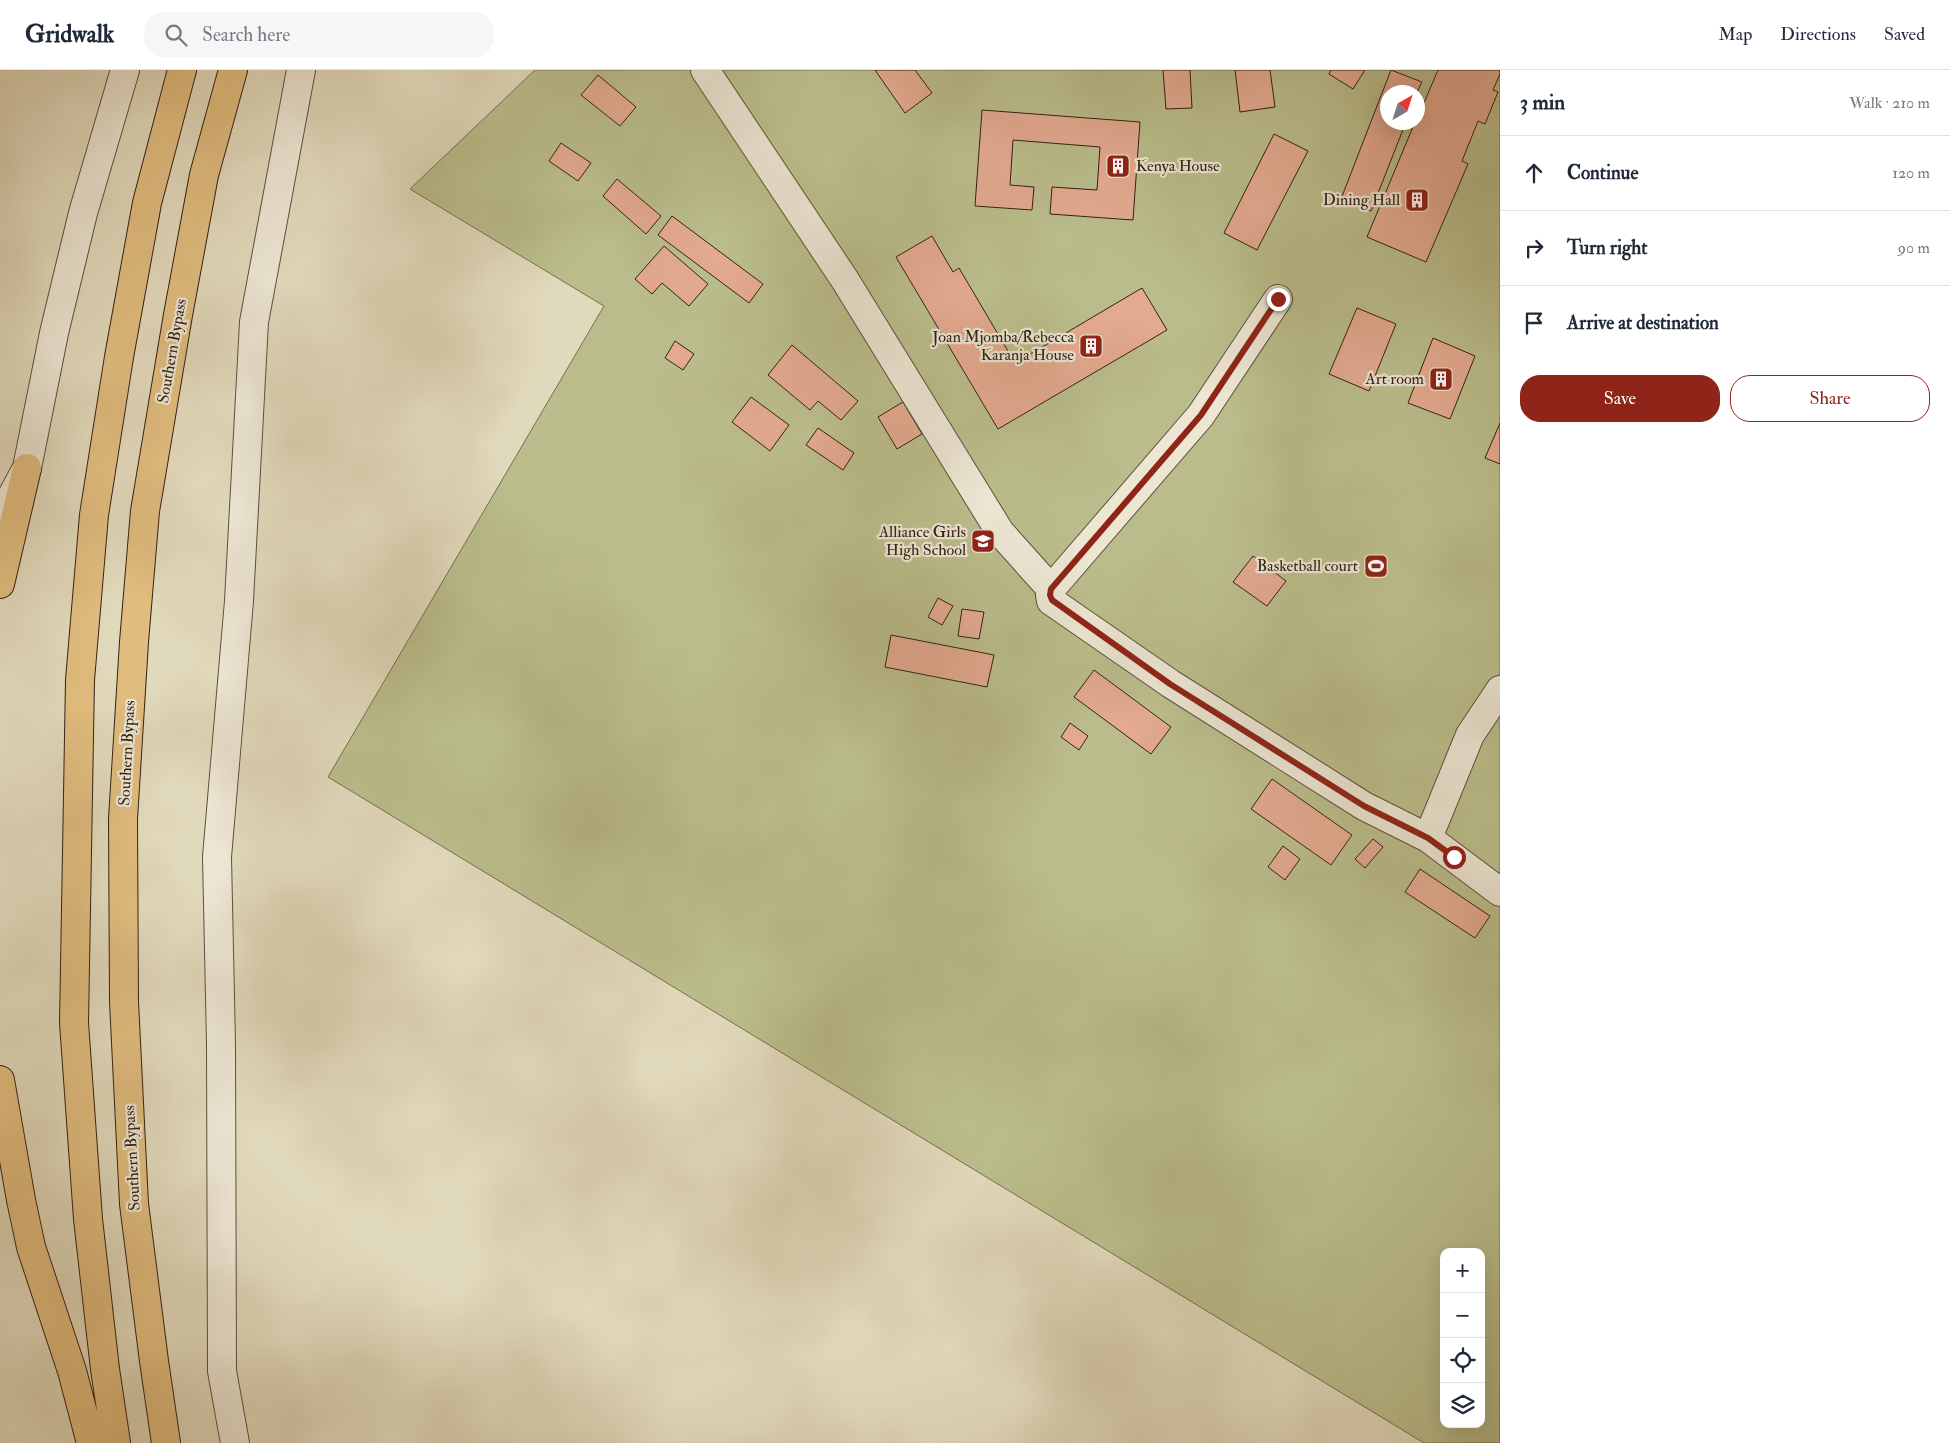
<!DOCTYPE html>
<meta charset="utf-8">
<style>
:root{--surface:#fff;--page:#f6f6f7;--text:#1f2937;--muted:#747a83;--line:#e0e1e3;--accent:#8f2418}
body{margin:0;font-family:"IM FELL Double Pica",serif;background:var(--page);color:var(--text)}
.controls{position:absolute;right:15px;bottom:15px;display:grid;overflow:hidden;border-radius:10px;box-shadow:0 5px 20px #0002}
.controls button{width:45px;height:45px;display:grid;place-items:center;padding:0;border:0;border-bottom:1px solid var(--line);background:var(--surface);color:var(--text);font:25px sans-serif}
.compass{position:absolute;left:1380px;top:15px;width:45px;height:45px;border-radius:50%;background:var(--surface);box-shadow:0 5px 20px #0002;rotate:39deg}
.stop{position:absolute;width:15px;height:15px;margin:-11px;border:4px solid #8f2418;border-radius:50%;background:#fff}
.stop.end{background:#8f2418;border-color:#fff;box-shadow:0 1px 5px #0008}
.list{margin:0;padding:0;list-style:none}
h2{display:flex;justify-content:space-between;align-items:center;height:65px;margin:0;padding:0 20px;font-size:21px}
h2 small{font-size:16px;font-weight:400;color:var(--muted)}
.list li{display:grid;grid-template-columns:32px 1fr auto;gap:15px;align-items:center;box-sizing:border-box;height:75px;padding:0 20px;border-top:1px solid var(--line)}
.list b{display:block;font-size:19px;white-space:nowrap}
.list em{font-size:16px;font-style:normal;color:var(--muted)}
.actions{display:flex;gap:10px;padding:15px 20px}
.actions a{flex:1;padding:11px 0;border:1px solid var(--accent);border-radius:20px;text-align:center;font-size:18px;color:var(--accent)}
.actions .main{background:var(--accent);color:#fff}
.icon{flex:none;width:28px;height:28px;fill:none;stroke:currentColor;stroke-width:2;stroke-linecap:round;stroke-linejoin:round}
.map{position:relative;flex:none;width:1500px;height:1373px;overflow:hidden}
header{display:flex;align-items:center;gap:30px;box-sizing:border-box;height:70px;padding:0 25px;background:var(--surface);border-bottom:1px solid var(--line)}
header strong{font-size:24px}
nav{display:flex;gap:28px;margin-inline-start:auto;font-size:18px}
.search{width:350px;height:45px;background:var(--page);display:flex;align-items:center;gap:12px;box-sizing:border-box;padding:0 18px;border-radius:20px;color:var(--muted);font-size:19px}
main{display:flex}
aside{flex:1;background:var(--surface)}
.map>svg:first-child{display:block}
.green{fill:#babd8b;stroke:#776e50;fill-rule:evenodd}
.building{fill:#e3aa90;stroke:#342016}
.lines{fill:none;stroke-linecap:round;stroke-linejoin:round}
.minor-casing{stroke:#5f4e3f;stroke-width:30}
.highway-casing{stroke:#342016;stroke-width:30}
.minor{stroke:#ece6d3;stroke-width:28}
.highway{stroke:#e0bc7e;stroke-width:28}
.route{stroke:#8f2418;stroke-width:6}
.labels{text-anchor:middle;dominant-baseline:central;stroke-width:4.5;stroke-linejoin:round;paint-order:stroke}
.poi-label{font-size:16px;fill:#342016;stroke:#ece6d3;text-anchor:end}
.street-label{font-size:16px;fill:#342016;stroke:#ece6d3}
</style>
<header>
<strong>Gridwalk</strong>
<div class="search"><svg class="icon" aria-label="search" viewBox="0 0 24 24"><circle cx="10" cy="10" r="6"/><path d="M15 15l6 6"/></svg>Search here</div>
<nav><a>Map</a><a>Directions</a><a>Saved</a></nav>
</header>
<main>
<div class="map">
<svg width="1500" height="1373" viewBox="0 0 1500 1373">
<rect width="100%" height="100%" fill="#e1d9bb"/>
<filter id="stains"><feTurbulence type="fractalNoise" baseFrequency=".004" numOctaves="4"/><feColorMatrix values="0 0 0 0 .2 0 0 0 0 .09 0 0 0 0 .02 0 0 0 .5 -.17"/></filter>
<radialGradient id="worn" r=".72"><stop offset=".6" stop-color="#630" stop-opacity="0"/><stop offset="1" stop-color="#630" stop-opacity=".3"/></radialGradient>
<path class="green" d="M535 0H1500V1373H1424L328 707 604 236 410 119ZM1388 22H1418V52H1388ZM1444 1182H1481V1354H1444Z"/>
<path class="building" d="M875 0H915L932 23 905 43Z
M1163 0H1190L1192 38 1166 39Z
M1235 0H1270L1275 37 1240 42Z
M1331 0H1365L1353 19 1329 4Z
M1391 0 1422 12 1417 22H1388V52H1406L1371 141 1341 129Z
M1438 0H1500V4L1493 20 1498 22 1485 54 1478 51 1462 91 1468 94 1426 192 1367 167 1415 52H1418V47Z
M598 5 636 37 620 56 581 25Z
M982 40 1140 52 1133 150 1050 144 1052 117 1097 120 1100 77 1013 70 1010 115 1034 117 1032 140 975 136Z
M1274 64 1308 81 1257 180 1224 163Z
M561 73 591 93 578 111 549 91Z
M617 109 661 146 646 164 603 126Z
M672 146 763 214 749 233 658 165Z
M932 166 953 202 959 198 1015 293 1142 218 1167 260 998 359 896 187Z
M664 176 708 214 689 236 662 213 652 224 635 209Z
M1357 238 1396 254 1369 321 1329 304Z
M1433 268 1475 286 1450 349 1408 333Z
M675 271 694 284 683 300 665 288Z
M792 275 858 331 841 350 818 331 810 340 768 305Z
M751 327 789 355 770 381 732 352Z
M903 332 922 364 897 379 878 347Z
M1500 353V394L1485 388Z
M818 358 854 383 843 400 806 375Z
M1253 486 1286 511 1267 536 1233 512Z
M938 528 953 536 942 555 928 547Z
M962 539 984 542 979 569 958 566Z
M891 565 994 585 987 617 885 597Z
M1094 600 1171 657 1151 684 1074 627Z
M1070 653 1088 666 1079 680 1061 667Z
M1272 709 1352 765 1331 795 1251 739Z
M1373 769 1383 777 1365 798 1355 789Z
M1283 776 1300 789 1285 810 1268 797Z
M1420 799 1490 846 1475 868 1405 822Z"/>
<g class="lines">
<g class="minor-casing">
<path id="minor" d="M705 0 845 210 1000 462 1051 519
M1278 229 1201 345 1051 519 1050 525 1051 531 1171 614 1364 736 1428 768
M0 448 27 398 54 263 83 143 125 0
M1500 620 1470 665 1428 768 1500 822
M235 1373 222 1301 221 974 217 787 239 531 254 252 301 0"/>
</g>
<g class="highway-casing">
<path id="highway" d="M0 514 27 398
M0 1010 21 1130 31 1177 72 1301 91 1373
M116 1373 105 1299 88 1149 74 953 80 610 94 445 119 287 147 133 182 0
M166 1373 154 1291 134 1134 124 932 123 749 134 572 145 441 178 245 204 105 233 0"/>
</g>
<use href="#minor" class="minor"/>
<use href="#highway" class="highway"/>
</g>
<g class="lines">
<path class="route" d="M1278 229 1201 345 1051 519 1050 525 1052 530 1170 614 1364 736 1428 768 1454 787"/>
</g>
<defs>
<g id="building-square" transform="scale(1.25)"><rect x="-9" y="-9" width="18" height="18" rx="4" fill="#8f2418" stroke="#ece6d3"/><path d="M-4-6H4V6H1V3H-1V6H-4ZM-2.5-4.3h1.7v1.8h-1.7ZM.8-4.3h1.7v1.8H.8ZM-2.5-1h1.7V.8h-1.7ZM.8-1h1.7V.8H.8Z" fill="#fff"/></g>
<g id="school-square" transform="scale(1.25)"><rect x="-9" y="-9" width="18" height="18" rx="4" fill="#8f2418" stroke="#ece6d3"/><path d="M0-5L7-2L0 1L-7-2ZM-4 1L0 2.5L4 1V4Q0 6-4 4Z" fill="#fff"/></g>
<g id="stadium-square" transform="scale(1.25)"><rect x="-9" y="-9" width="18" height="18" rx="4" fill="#8f2418" stroke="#ece6d3"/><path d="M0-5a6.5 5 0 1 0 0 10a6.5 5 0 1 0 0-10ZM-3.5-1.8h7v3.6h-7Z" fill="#fff"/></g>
</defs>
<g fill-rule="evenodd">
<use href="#building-square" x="1118" y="96"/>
<use href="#building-square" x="1417" y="130"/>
<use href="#building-square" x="1091" y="276"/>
<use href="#building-square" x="1441" y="309"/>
<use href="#school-square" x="983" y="471"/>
<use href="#stadium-square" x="1376" y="496"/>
</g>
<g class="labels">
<g class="poi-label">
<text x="1136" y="96" text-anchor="start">Kenya House</text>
<text x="1400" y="130">Dining Hall</text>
<text x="1074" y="267">Joan Mjomba/Rebecca<tspan x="1074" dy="18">Karanja House</tspan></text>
<text x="1424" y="309">Art room</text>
<text x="966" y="462">Alliance Girls<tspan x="966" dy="18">High School</tspan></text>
<text x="1358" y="496">Basketball court</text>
</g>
<g class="street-label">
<text transform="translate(172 281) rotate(-80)">Southern Bypass</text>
<text transform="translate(127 683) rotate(-87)">Southern Bypass</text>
<text transform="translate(132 1088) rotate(-93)">Southern Bypass</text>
</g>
</g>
<rect width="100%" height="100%" filter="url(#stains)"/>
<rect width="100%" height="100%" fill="url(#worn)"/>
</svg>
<div class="controls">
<button>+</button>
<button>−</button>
<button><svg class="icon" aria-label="locate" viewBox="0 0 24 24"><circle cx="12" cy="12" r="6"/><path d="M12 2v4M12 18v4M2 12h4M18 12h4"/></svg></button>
<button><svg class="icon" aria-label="layers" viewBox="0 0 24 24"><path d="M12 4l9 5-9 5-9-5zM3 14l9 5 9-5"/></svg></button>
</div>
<svg class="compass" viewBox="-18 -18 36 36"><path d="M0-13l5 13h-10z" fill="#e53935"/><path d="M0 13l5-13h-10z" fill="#747a83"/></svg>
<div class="stop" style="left:1454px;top:787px"></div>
<div class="stop end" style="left:1278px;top:229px"></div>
</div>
<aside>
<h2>3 min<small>Walk · 210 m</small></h2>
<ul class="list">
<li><svg class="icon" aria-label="ahead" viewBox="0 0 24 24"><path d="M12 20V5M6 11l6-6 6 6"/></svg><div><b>Continue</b></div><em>120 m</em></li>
<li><svg class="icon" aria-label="right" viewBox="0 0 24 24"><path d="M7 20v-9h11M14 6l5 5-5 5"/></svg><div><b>Turn right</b></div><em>90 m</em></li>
<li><svg class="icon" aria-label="arrive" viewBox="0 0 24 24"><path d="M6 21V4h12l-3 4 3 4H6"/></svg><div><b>Arrive at destination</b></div></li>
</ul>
<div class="actions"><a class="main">Save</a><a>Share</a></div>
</aside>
</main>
